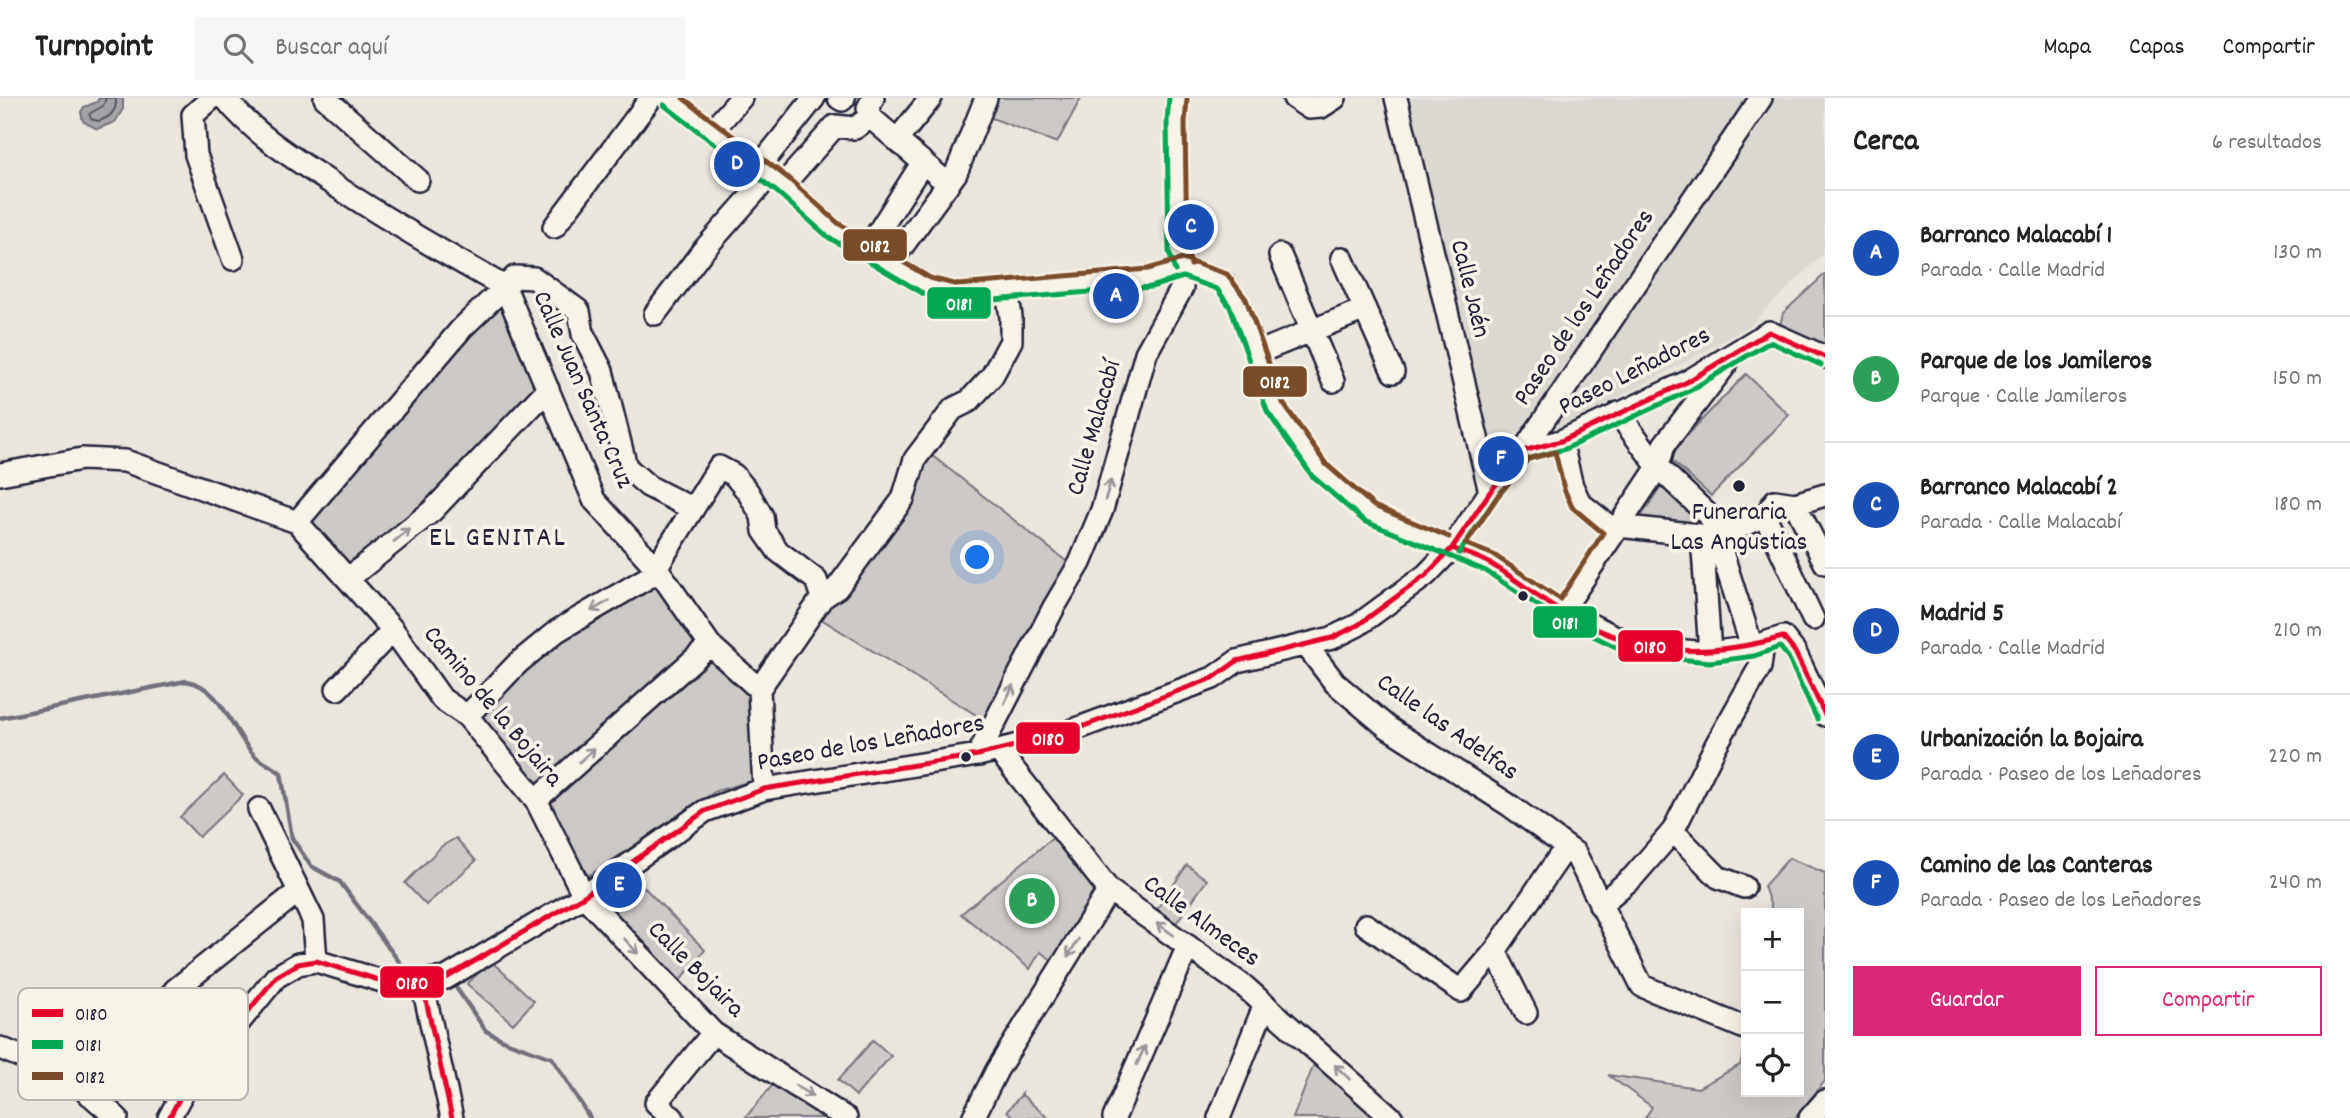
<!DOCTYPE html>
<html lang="es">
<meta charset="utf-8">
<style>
:root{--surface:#fff;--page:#f6f6f6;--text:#222;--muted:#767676;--line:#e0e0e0;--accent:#db2777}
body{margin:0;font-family:Dekko,sans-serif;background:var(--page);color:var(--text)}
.controls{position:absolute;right:21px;bottom:21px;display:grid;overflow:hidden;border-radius:0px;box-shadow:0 7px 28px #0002}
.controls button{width:63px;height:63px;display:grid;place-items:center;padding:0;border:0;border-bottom:2px solid var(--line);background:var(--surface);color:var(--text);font:35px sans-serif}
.you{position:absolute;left:978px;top:460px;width:24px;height:24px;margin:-18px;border:5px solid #fff;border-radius:50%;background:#1a73e8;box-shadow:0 0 0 10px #1a73e833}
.badge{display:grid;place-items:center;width:46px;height:46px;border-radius:50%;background:var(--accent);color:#fff;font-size:23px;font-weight:700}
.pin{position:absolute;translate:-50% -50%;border:4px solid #fff;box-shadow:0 2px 7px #0006}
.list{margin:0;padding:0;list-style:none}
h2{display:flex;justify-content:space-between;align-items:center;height:91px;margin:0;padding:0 28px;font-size:30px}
h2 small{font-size:23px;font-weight:400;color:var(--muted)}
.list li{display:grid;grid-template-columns:46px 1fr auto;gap:21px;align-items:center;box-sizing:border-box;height:126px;padding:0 28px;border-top:2px solid var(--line)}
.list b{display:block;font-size:26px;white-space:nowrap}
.list p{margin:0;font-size:23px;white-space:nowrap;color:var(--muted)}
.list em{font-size:23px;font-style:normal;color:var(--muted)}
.actions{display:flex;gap:14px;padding:21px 28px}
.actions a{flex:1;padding:16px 0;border:2px solid var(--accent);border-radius:0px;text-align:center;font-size:24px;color:var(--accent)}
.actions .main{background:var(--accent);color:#fff}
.icon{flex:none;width:38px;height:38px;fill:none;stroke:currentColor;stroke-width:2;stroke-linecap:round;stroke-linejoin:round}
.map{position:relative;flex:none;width:1825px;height:1020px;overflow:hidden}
header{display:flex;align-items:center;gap:42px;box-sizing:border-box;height:98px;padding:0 35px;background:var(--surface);border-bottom:2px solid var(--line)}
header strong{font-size:33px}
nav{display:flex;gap:38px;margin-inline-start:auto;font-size:24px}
.search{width:490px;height:63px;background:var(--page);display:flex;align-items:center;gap:18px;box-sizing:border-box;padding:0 24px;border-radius:0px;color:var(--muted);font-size:26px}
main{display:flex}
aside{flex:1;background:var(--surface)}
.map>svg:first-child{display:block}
.built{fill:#dbd8d2}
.green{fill:#cdc9c6;stroke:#787680;stroke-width:2}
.water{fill:#a6a3a6;stroke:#716f7b;stroke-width:2}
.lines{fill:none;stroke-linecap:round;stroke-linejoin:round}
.shore{stroke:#575666;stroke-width:2}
.stream{stroke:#716f7b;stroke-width:4.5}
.minor-casing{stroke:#22223b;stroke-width:26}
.minor{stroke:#f7f3e8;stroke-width:21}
.bus-1-casing{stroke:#f7f3e8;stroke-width:10}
.bus-2-casing{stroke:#f7f3e8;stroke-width:10}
.bus-3-casing{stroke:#f7f3e8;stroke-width:10}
.bus-1{stroke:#e4002b;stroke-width:5}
.bus-2{stroke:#00a651;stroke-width:5}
.bus-3{stroke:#7a4b2a;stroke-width:5}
.oneway{stroke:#97959a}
.poi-dot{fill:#22223b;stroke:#f7f3e8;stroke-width:2.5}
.labels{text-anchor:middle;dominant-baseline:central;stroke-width:7;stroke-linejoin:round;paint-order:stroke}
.street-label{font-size:26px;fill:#22223b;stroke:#f7f3e8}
.poi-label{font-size:26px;fill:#22223b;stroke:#f7f3e8}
.neighbourhood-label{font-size:28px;letter-spacing:2px;fill:#22223b;stroke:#f7f3e8}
.key{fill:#f7f3e8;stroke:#b7b4b4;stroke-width:2}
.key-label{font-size:19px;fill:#22223b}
.line-badge{stroke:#f7f3e8;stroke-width:2.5}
.badge-label{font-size:19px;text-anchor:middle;font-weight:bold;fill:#fff}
</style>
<header>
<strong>Turnpoint</strong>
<div class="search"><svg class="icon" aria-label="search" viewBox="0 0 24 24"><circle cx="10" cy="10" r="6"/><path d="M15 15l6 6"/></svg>Buscar aquí</div>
<nav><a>Mapa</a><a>Capas</a><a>Compartir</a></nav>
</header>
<main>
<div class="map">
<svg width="1825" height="1020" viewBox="0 0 1825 1020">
<rect width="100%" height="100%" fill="#eae6de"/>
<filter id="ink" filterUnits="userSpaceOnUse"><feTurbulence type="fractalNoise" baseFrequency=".0143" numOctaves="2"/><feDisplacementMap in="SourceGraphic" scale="14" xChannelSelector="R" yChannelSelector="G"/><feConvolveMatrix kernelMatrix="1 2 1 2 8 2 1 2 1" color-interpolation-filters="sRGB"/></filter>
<g filter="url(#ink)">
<path class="built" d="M1402 0H1825V154L1749 228 1682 266 1559 330 1514 334 1490 381Z"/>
<path class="green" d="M996 0H1081L1057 45 989 19Z
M1825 176V249L1780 228 1783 215Z
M501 201 518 235 537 293 423 412 349 472 309 423Z
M1746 276 1789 317 1711 398 1667 358Z
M925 352 1071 467 986 623 818 519 842 496Z
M1662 386 1708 431 1639 422Z
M653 483 698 549 539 691 477 620 531 561Z
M714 560 751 596 755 629 752 683 716 693 590 777 582 775 551 704Z
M224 677 243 697 199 739 180 719Z
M1055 738 1096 789 1052 862 1040 854 1030 871 961 816Z
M456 740 476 763 426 807 405 785 442 748Z
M1789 760 1825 775V983L1795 1020H1645L1652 1009 1608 977 1698 990 1740 967 1746 947V994H1799V815H1773L1764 788Z
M1187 767 1207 782 1176 825 1157 811Z
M635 780 705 852 675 889 595 806Z
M491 863 534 903 513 926 467 886Z
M873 942 891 958 856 998 838 982Z
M1316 961 1377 1020H1293Z
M776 983 831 1020H745Z
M1022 996V997L1048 1020H1014L1007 1013Z"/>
<path class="water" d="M99 0H123V11L115 24 97 31 83 23 81 14 84 9 97 4Z"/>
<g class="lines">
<path class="shore" d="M106 0 103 8 89 16 91 21 98 23C110 20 117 13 116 0"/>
<path class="stream" d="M0 620 186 583C222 588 232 634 254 657 261 664 273 669 281 675L292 740 311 768 340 784 406 873
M453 885 486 933 505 943 552 960 590 1020"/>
<g class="minor-casing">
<path id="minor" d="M212 0 193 17 196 57 233 161
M225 0C252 34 290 58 325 81 384 120 444 155 505 189
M325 0 418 82
M669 0 783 87 833 132 927 188 957 196 1007 192 1150 180 1183 170 1223 184 1238 205 1275 309 1319 372 1369 416 1490 465 1562 513 1620 541 1648 550 1710 555 1752 549 1783 539 1795 554 1825 617
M839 0 842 2 844 0
M873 0 868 10 870 19 948 86
M1294 0 1309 10 1321 9 1335 0
M1396 0 1490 394
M712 33 741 0
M897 42 931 0
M759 69 814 0
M783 87 835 28 855 30 870 19
M554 129 651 0
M867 152 923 64
M1280 157 1333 283
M1342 160 1393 274
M890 165 956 75 986 0
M505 189 594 402 659 473 710 547 759 591
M655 216 701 155 770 77
M1257 255 1365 211
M1618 315 1658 369 1727 435
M1561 343 1572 388 1580 405 1615 433
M1523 353 1561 343 1687 284 1769 234 1825 259
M0 376 82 361 125 363 297 424 393 532 442 601 467 618 536 702 584 798 713 935 846 1020
M1795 406 1825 465
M1765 418 1813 521
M297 424 462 230 515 179 534 180 579 213 583 236 602 273 626 369 648 388 693 411
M1619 428 1717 439 1765 418 1775 403 1795 406 1825 397
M1702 437 1710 555
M1717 439 1752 549
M656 470 719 369 734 377 748 394 762 418 764 433 778 453 816 482 822 500 759 591 764 691
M349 480 432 413 548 291
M822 500 837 490 903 401 915 361 953 311 969 303 992 278 1011 243V219L1007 192
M1562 513 1658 369 1664 347 1727 265
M1306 547 1335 585 1387 629 1509 707 1575 755 1642 888 1745 930
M337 591 393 532
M467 618 518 565 557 533 659 473
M999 653 1109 792 1245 889 1392 1020
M978 657 1054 509 1080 465 1102 412 1146 255 1182 190 1183 170 1178 154 1176 24 1178 0
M536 702 710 547
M259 711 313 822 316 863
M1673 733 1718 779 1744 789
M1600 807 1633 779 1673 733 1716 647 1760 569 1763 546
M1366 827 1461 893 1495 853 1566 749
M1495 853 1526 915
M422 884 452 1020
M0 950 70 979 117 1020
M90 997 175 892 290 800
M169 1020 184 992 276 879 298 866 316 863 392 886 446 880 584 798 705 713 764 691 978 657 1060 637 1213 580 1237 563 1332 540 1358 527 1426 477 1452 450 1490 394 1523 353 1761 0
M673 1020 656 1005 713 935
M973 1020 997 972 1109 792
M1114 1020 1188 848
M1219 1020 1265 906
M1810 1020 1825 1003"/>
</g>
<use href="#minor" class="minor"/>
<g class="bus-1-casing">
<path id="bus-1" d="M1452 450C1465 455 1479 459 1491 466 1513 479 1532 495 1553 508 1632 557 1695 563 1783 539L1795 554 1825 617
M422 884 452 1020
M169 1020 184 992 276 879 298 866 316 863 392 886 446 880 584 798 705 713 764 691 978 657 1060 637 1213 580 1237 563 1332 540 1358 527 1426 477 1452 450 1490 394 1523 353 1561 343 1687 284 1769 234 1825 259"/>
</g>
<g class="bus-2-casing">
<path id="bus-2" d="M1169 0 1167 24 1169 154 1175 173
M664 7 777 94 828 139 924 196 958 205 1151 189 1183 179 1217 191 1230 209 1267 313 1312 378 1364 423 1486 473 1558 521 1616 549 1645 558 1710 564 1754 558 1780 549 1788 559 1817 621
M1459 455 1497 399 1528 361 1565 351 1691 292 1770 244 1821 267"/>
</g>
<g class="bus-3-casing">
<path id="bus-3" d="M683 0 788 80 838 125 930 180 958 187 1148 171 1182 161 1227 176 1246 201 1283 305 1326 366 1374 408 1449 439
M1187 1 1185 24 1187 153 1191 167
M1555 354 1564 391 1572 409 1603 435 1560 501 1494 457 1466 446 1497 399 1528 361Z"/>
</g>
<use href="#bus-1" class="bus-1"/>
<use href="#bus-2" class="bus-2"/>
<use href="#bus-3" class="bus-3"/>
</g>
<defs><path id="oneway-shaft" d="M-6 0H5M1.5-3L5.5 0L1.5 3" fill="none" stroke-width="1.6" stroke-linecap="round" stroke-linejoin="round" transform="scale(1.75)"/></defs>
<g class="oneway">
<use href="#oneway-shaft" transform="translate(1108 392) rotate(-74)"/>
<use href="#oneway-shaft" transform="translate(402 437) rotate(-39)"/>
<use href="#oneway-shaft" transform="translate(600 508) rotate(150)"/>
<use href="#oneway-shaft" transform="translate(1009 596) rotate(-63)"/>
<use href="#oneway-shaft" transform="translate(587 657) rotate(-42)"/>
<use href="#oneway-shaft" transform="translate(1165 831) rotate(-145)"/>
<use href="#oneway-shaft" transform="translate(631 848) rotate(47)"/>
<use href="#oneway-shaft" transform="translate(1073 850) rotate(122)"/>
<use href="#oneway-shaft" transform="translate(1141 957) rotate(-66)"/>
<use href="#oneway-shaft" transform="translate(1342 974) rotate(-136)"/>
<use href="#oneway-shaft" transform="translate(804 993) rotate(33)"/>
</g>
</g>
<g class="poi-dot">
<circle cx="1739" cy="388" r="7"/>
<circle cx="1523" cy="498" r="6"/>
<circle cx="966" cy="659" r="6"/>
</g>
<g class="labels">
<g class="street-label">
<text transform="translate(1469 191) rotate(76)">Calle Jaén</text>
<text transform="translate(1585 210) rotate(-56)">Paseo de los Leñadores</text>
<text transform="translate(1635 274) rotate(-27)">Paseo Leñadores</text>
<text transform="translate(582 292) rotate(66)">Calle Juan Santa Cruz</text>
<text transform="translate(1095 330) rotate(-74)">Calle Malacabí</text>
<text transform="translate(492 609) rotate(50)">Camino de la Bojaira</text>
<text transform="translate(1447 630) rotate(35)">Calle las Adelfas</text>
<text transform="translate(871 646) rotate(-10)">Paseo de los Leñadores</text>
<text transform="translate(1201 824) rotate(36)">Calle Almeces</text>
<text transform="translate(695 872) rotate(45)">Calle Bojaira</text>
</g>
<g class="poi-label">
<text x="1739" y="415">Funeraria<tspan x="1739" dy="30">Las Angustias</tspan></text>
</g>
<g class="neighbourhood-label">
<text x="498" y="442">EL GENITAL</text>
</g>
</g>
<rect x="18" y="890" width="230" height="112" rx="10" class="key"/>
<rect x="32" y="911" width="31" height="8" fill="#e4002b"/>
<rect x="32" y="942" width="31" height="9" fill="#00a651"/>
<rect x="32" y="974" width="31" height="8" fill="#7a4b2a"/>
<g class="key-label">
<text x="75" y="922">0180</text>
<text x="75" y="953">0181</text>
<text x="75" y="985">0182</text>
</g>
<g class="line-badge">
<rect x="842" y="130" width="66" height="34" rx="7" fill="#7a4b2a"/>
<rect x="926" y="188" width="66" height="34" rx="7" fill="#00a651"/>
<rect x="1242" y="267" width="66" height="33" rx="7" fill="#7a4b2a"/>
<rect x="1532" y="507" width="66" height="34" rx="7" fill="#00a651"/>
<rect x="1617" y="531" width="67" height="34" rx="7" fill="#e4002b"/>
<rect x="1015" y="623" width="66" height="34" rx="7" fill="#e4002b"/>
<rect x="379" y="867" width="66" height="34" rx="7" fill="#e4002b"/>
</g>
<g class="badge-label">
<text x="875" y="154">0182</text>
<text x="959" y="212">0181</text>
<text x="1275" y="290">0182</text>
<text x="1565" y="531">0181</text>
<text x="1650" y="555">0180</text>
<text x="1048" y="647">0180</text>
<text x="412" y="891">0180</text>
</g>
</svg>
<div class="controls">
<button>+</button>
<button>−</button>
<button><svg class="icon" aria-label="locate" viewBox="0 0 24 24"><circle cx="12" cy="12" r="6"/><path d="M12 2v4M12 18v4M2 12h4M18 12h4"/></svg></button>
</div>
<div class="you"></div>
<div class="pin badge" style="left:1116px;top:198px;background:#1a4fb4">A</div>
<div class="pin badge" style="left:1032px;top:803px;background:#2e9e5b">B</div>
<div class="pin badge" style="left:1191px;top:129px;background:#1a4fb4">C</div>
<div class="pin badge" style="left:737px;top:66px;background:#1a4fb4">D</div>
<div class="pin badge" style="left:619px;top:787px;background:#1a4fb4">E</div>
<div class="pin badge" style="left:1501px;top:361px;background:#1a4fb4">F</div>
</div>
<aside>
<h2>Cerca<small>6 resultados</small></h2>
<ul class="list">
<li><span class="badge" style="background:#1a4fb4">A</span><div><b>Barranco Malacabí 1</b><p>Parada · Calle Madrid</p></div><em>130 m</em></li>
<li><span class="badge" style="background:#2e9e5b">B</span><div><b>Parque de los Jamileros</b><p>Parque · Calle Jamileros</p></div><em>150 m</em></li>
<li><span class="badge" style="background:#1a4fb4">C</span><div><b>Barranco Malacabí 2</b><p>Parada · Calle Malacabí</p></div><em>180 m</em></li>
<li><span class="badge" style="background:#1a4fb4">D</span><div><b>Madrid 5</b><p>Parada · Calle Madrid</p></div><em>210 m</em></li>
<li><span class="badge" style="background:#1a4fb4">E</span><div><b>Urbanización la Bojaira</b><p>Parada · Paseo de los Leñadores</p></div><em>220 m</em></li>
<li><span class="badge" style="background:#1a4fb4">F</span><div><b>Camino de las Canteras</b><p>Parada · Paseo de los Leñadores</p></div><em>240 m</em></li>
</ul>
<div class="actions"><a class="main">Guardar</a><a>Compartir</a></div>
</aside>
</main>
